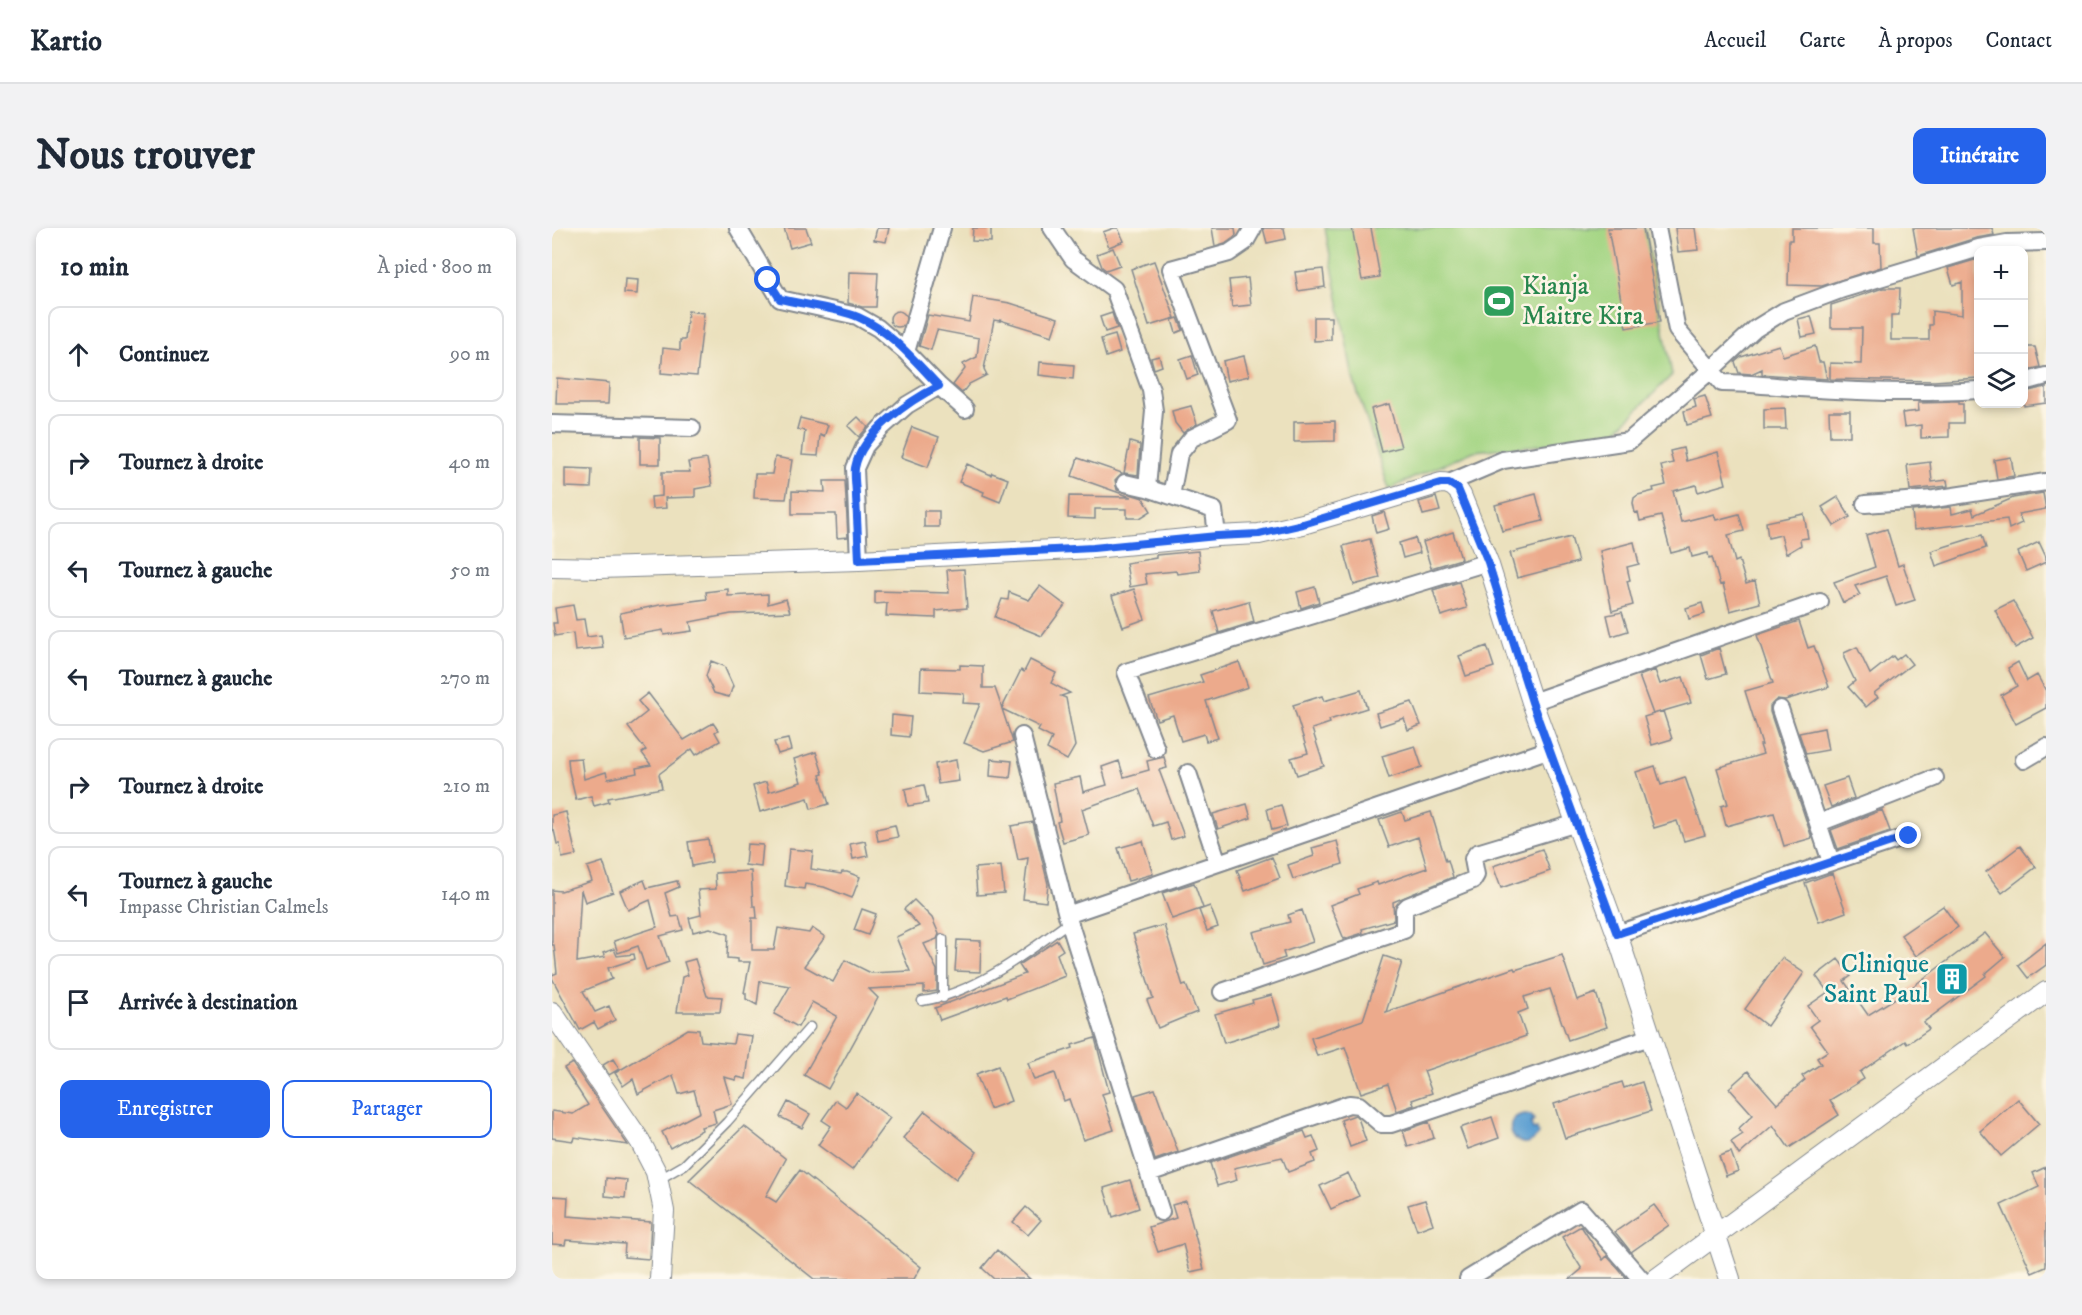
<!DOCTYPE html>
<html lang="fr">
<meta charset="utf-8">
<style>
:root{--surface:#fff;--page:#f2f2f3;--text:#1f2937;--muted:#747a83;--line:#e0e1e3;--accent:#2563eb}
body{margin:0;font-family:"IM FELL DW Pica",serif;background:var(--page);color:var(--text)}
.controls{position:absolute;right:18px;top:18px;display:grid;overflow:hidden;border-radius:12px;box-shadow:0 3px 9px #0003}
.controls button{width:54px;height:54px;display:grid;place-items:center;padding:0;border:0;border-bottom:2px solid var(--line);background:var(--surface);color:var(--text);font:30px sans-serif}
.stop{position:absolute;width:18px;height:18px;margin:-14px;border:4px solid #2563eb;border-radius:50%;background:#fff}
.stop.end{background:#2563eb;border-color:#fff;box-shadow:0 2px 6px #0008}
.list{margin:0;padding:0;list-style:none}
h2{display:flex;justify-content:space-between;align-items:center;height:78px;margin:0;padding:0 24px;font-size:26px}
h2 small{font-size:20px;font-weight:400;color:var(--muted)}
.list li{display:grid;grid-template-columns:39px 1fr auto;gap:18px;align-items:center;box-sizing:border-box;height:96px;margin:0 12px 12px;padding:0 12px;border:2px solid var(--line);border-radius:12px}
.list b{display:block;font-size:22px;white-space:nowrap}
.list p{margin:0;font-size:20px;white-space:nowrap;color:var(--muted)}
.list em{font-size:20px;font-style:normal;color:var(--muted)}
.actions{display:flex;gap:12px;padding:18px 24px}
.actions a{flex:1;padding:14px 0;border:2px solid var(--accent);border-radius:12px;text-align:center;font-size:21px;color:var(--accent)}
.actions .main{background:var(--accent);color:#fff}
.icon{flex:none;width:33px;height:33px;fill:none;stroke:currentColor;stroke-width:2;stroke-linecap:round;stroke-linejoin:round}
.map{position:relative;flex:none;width:1494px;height:1051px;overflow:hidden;border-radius:12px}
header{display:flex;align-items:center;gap:36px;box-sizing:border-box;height:84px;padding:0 30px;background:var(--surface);border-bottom:2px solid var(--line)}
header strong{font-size:28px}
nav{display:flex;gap:33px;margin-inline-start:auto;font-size:21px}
.intro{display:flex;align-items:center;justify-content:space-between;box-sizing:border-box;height:144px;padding:0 36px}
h1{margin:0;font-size:42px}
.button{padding:15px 27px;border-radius:12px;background:var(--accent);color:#fff;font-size:21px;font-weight:700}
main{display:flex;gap:36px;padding:0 36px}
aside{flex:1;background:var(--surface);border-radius:12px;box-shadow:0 3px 9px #0003}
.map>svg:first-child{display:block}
.green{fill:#a4d584;stroke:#608271;stroke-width:1.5}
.water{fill:#5fa0d2;stroke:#3d6898;stroke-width:1.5}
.building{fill:#ecaa8c}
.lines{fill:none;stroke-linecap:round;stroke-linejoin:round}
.service-casing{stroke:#83888e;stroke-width:11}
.minor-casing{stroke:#83888e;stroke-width:20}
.tertiary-casing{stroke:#83888e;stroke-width:22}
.service{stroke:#fff;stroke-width:8}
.minor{stroke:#fff;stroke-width:16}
.tertiary{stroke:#fff;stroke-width:20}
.route{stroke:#2563eb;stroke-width:8}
.labels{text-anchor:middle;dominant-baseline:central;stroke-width:5;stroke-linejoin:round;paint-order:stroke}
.leisure-label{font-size:26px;fill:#27864d;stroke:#fcf5e5;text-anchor:start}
.culture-label{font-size:26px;fill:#0d838f;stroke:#fcf5e5;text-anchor:end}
</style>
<header>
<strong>Kartio</strong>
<nav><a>Accueil</a><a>Carte</a><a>À propos</a><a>Contact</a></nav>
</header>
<div class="intro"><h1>Nous trouver</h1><a class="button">Itinéraire</a></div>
<main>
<aside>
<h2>10 min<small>À pied · 800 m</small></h2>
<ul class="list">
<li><svg class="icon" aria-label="ahead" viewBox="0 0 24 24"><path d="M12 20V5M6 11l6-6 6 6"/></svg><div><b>Continuez</b></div><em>90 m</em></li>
<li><svg class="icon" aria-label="right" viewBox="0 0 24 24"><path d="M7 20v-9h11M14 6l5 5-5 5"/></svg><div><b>Tournez à droite</b></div><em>40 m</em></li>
<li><svg class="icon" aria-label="left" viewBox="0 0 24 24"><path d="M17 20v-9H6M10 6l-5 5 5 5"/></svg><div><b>Tournez à gauche</b></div><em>50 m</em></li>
<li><svg class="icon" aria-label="left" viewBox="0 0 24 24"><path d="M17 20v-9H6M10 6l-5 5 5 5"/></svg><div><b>Tournez à gauche</b></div><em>270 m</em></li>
<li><svg class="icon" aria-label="right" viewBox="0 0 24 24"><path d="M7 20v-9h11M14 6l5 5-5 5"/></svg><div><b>Tournez à droite</b></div><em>210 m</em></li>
<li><svg class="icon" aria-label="left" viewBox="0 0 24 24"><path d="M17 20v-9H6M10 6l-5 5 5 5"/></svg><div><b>Tournez à gauche</b><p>Impasse Christian Calmels</p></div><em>140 m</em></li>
<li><svg class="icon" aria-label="arrive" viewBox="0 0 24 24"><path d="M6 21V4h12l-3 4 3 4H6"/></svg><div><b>Arrivée à destination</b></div></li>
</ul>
<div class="actions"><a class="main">Enregistrer</a><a>Partager</a></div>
</aside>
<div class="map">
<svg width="1494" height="1051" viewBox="0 0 1494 1051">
<rect width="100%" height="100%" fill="#fcf5e5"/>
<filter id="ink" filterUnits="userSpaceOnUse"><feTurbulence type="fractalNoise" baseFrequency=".0167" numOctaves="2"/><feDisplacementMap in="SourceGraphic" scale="12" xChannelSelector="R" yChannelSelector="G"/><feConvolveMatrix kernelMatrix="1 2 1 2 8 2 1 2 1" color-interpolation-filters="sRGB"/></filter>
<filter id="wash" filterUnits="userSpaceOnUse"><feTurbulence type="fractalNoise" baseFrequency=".008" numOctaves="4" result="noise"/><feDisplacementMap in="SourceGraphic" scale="24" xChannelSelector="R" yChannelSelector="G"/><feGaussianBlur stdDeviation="1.35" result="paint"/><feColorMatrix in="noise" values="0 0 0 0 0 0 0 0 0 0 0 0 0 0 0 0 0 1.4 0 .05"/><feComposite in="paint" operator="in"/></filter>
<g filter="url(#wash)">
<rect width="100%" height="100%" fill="#ebe1be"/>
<path class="green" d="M773 0H1093L1120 147 1056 211 922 223 837 261 801 150Z"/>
<path class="water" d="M973 886 979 887 982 892 979 896 981 902 985 901 986 906C970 934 941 890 973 886Z"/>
<g id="blocks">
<path class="building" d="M232 0H254L259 14 238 20Z
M325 0H337L334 14 322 12Z
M421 0H439V14L420 13Z
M562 0H566L572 13 557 19 551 4Z
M660 0H683L684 7 673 15 663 18Z
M711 0H732L734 11 715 15Z
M800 0H819L828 49 810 52Z
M1056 0H1091L1108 94 1074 100Z
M1123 0H1143L1146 22 1126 24Z
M1240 0H1322V15H1328L1329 39 1270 58 1236 57 1237 12H1240Z
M1361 0H1440L1442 7 1424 10 1366 28Z
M561 20 568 37 554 42 550 39 545 26Z
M1426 31V150L1382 153 1278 151V135L1309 136 1310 100H1279V77L1331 60H1348L1347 87H1339V112H1377V97H1380V83L1410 87V54L1401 57 1396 40Z
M602 33 623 90 597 98 579 41Z
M771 41 773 59 746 63 743 44Z
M297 44 326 45 324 79H310L296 75Z
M696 50 699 77 680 79 677 52Z
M73 51 86 52 85 66 72 65Z
M421 69 458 75 506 90 500 108 448 92V93L442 92 432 141 435 147 417 156 410 165 401 157 413 141 411 136 425 129 427 110 385 102 379 122 367 118 376 87 417 94Z
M136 83 152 85 145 148 109 145 111 120 128 122V112H133Z
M338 91a8 8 0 1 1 16 0a8 8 0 1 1-16 0Z
M560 85 565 100 553 104 548 89Z
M1259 88 1264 106 1250 109 1246 91Z
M762 89H779V112L762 113Z
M626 90 631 102 624 105 620 92Z
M563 107 568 124 554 129 549 111Z
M1227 117 1231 128 1263 118 1267 134H1271L1275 151 1210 146V141L1199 146 1187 145 1183 134 1189 129Z
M1472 119H1483L1488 139 1472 143Z
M640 127 646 147 635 151 628 131Z
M607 128 610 138 602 141 599 130Z
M692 128 697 148 675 153 671 133Z
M488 134 522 137 521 151 487 147Z
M5 150 57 155 56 176H4Z
M1494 159V175L1472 178V164Z
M1153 168 1160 190 1135 197 1132 183 1144 179 1142 171Z
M1407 174V176H1411V195H1397V209L1369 210V197L1352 199 1350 185 1367 183 1366 175Z
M837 176 849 219 830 224 819 181Z
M639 178 645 196 631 205 623 195 620 183Z
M1233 180 1234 201H1212V181Z
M1277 183H1298V208H1278Z
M306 189 316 199 307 209 296 198Z
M248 190 276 197 272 209 268 207 266 228 250 227 253 203 245 201Z
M783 193V213L742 214V194Z
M360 199 387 209 376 239 349 229Z
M88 209 108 210V236H88Z
M578 214 588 217 586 247 572 245Z
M1131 220 1134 233 1166 224 1174 256 1146 264 1144 257 1121 263 1129 294 1162 286 1164 292 1187 286 1192 303 1176 307 1183 334 1187 332 1194 356 1203 353 1208 375 1178 383 1171 356 1168 357 1160 329 1157 330 1156 325 1140 329 1138 320 1119 325 1109 288 1088 293 1086 284 1083 285 1081 275 1082 270 1086 267 1102 263 1101 260 1114 257 1109 238 1121 235 1118 223Z
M223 229 240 232 234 271 202 270 203 246H220Z
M1459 229 1462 248 1445 251 1442 232Z
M526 230 570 245 563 252 565 262 591 270 599 283 588 290H575V281H543V291L516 290 517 268 579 269 520 248Z
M155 231 160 258 143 261V269L113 270 114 280 100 281 99 269 110 268V244H138L136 234Z
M1378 234 1380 254 1395 252 1396 258 1358 262 1355 237Z
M415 236 439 247 440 245 456 251 448 274 431 267 432 264 407 254Z
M13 240 40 241 39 260 13 259Z
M272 253H293L296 309 285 310 284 286H240V263L273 264Z
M1491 265 1494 281 1466 286 1470 295 1457 301 1455 291 1362 302 1360 283 1399 279 1400 286 1420 281 1422 287 1461 270Z
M984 266 991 293 950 303 943 277Z
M884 269 888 283 871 287 867 274Z
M1286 269 1298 289 1282 298 1270 279Z
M372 283H387V299H372Z
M832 284 837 301 824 305 820 288Z
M1252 286 1256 310 1248 311 1249 317 1234 326 1229 307 1216 310 1214 294Z
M1335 301 1346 338 1351 336 1363 372 1344 378 1334 348 1303 358 1308 367 1291 375 1282 354 1323 339 1314 307Z
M901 304 909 331 879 340 871 314Z
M1430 307 1434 320 1384 338 1379 323Z
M1019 309 1026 334 965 350 958 325Z
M863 310 868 325 851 330 847 315Z
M818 311 828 350 802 357 791 318Z
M1082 314 1087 336 1075 339 1078 352 1075 353 1081 377 1060 383 1048 323Z
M1487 314 1494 329V334L1474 343 1466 324Z
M646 323 648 343 625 346 624 343 593 346 595 356 578 359 574 335 604 330V327Z
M412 341 415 380 384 383V390L334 388 335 375 323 376V363L397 365 395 342Z
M907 354 915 380 889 388 881 362Z
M488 358 513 377 490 408 443 389 450 371 456 372 457 364 477 372Z
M763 359 767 374 749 380 745 364Z
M176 361V368L216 366V376L234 371 238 384 179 386 138 394 140 403 112 407 111 402 72 409 68 385 108 377 155 371 154 364Z
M582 361 593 391 571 399 560 368Z
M697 373 702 394 667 405 661 383Z
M1461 373 1481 410 1463 420 1443 382Z
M1150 375 1153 386 1137 391 1134 380Z
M21 377 24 392 32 391 35 409 49 407 51 420 23 423 21 405 3 408 1 395H5L3 380Z
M1070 384 1076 403 1060 408 1055 387Z
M1247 393 1256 420 1262 418 1277 459 1233 472 1225 471 1218 478V484L1260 610 1232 618 1222 585 1174 598 1169 578 1176 576 1165 540 1211 526 1208 517H1210L1193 463 1221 455 1205 407Z
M935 418 942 439 914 448 907 428Z
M1305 419 1318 446 1341 428 1344 432 1352 426 1360 436 1322 465 1326 469 1314 479 1296 459 1303 453 1292 430V425Z
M1167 420 1174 446 1156 451 1149 427Z
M478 432 504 445 499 455 518 465 509 468 514 470 523 518 515 532 495 521 500 510 486 503 488 499 450 481 461 514 432 523 412 515 428 476 411 475 412 466 407 465 368 463 369 440 408 441V437L431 438V460H443L450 480 469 442 472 444Z
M159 433 172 438 181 458 177 469 162 465 154 448Z
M687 434 696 459 654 473 666 510 654 513 652 506 629 513 621 487 605 492 597 470 651 454 648 447Z
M1466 434 1475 453 1485 447 1494 463V480L1464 496 1449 467 1465 458 1456 440Z
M1103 442 1108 456 1131 449 1139 475 1101 486 1087 448Z
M809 462 815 480 777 492 778 495 760 501 772 538 745 547 739 530 756 525 741 477 770 468 772 473Z
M96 465 132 512 161 495 166 502 163 504 168 513 144 527 140 521 107 546 110 560 56 570 57 574 42 578 39 568 24 572 17 543 16 531 29 530 32 551 54 544 56 551 85 545 84 540 99 537 90 525 94 522 76 499 95 484 86 473Z
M860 474 869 497 856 502 852 490 828 498 824 485Z
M1111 483 1120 511 1100 517 1092 489Z
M340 487 359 489 357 509 339 507Z
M1272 500 1276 522 1254 526 1247 505Z
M236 511 239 522 226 526 222 514Z
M863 518 870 539 837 550 830 528Z
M264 524 271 546 268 547 277 576 259 581 256 570 208 584 201 558 214 554 217 564 249 554 242 531Z
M612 529 615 540 607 542 632 608 619 612 614 594 601 598 587 561 530 581 537 607 511 614 505 594 508 593 501 555 528 549 531 564 555 557 550 539 567 533 572 549 597 542 595 533Z
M439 531 460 533 458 550 438 548Z
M404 532 407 553 386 556 383 536Z
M1103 538 1109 557 1133 549 1153 607 1132 613 1125 593 1102 600 1084 544Z
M1295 550 1302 570 1279 579 1271 558Z
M372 557 376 575 356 578 353 561Z
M695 576 699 590 666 601 661 586Z
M729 577 735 598 720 602 715 581Z
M1330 582 1338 603 1286 621 1279 602Z
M14 584 24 627 10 630 8 616H5L2 602H0V587Z
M850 584 853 592 879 584 894 633 896 632 901 649 841 674 842 692 810 701 811 705 792 711 778 677 807 666 805 661 825 654 826 657 875 640 866 609 837 619 827 592Z
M481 594 496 656 494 674 471 671 476 630 466 632 459 598Z
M343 597 346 609 326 613 324 601Z
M156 611 160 634 140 638 136 614Z
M313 613 316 628 301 631 298 616Z
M591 613 601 646 576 653 566 620Z
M785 613 791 636 741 651 736 637 762 628 760 620Z
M195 616 211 617 209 639 193 637Z
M1468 618 1484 639 1450 665 1434 644Z
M237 621 261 623 259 641 289 646 290 644H295L308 649 300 670 272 659 253 656 252 661 233 658Z
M990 621 998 643 949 660 941 638Z
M720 629 728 650 693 663 685 642Z
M51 634 61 664 33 674 29 662 25 734 53 729 51 725 62 721 65 728 82 726 83 731 56 740 60 751 31 763 43 784 57 778 63 792 46 801 42 794 28 802 0 750V747L5 745 2 717H0V662L9 663 40 653 35 639Z
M449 638 452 665 425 667 423 640Z
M199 643 201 678H204L205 690H200V722H222L226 700 257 705 260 700 273 709 252 738 281 754 293 732 319 745 358 743 344 709 367 698 352 681 362 672 380 690 387 706 385 711 372 716 385 742V763L372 765V758L317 761 326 770 276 861 252 847 285 788 260 774 246 799 222 786 238 758 208 753 205 777 194 771V765H192L198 734H186V731L175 730 176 706 158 700 141 704 137 690 149 687 146 662 164 661 163 645Z
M1280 645 1294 684 1267 694 1253 655Z
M92 652 95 660 125 653 127 659 113 665 120 689 127 688 131 702 108 708 117 734 94 742 86 718 66 725 62 713 105 699 98 672 76 682 68 663Z
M642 655 651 680 620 691 610 665Z
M658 678 666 699 655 703 647 682Z
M1391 678 1406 699 1364 728 1349 707Z
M310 681 324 686 316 707 302 702Z
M750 682 761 714 731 724 733 730 711 737 701 704 738 694 736 687Z
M612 697 631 758 634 757 645 784 606 800 595 772 601 770 581 706Z
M1433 705 1453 729 1433 746 1434 748 1372 794 1377 801 1355 816 1353 813 1308 844 1312 851 1278 872 1287 887 1237 920 1221 897 1187 927 1179 914 1191 906 1186 901 1201 887 1177 860 1196 843 1225 876 1253 852 1250 848 1269 836 1265 830 1276 823 1258 798 1266 792 1256 778 1276 764 1264 748 1286 731 1299 748 1292 753 1316 787 1352 765Z
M405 712 429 713 428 744 403 743Z
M505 712 511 722 505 726 513 748 455 771 454 768 388 792 383 780 473 746 467 737Z
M1494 715V737L1476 750 1466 737Z
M1010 727 1025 772 1044 765 1055 799 1016 812 998 761 972 769 976 781 966 785 974 808 872 843 880 865 860 872 862 877 845 883 836 856 809 865 793 819 765 828 759 810 811 792 832 728 850 734 834 784 962 740 963 742Z
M1230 730 1252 745 1215 798 1193 781Z
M143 731 155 768 170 769 168 784H125L130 749 136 747 132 734Z
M720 767 729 797 672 815 663 786 701 775 700 772Z
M136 801 147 802 149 813 181 816 183 806 200 808 198 821 194 851 185 849 184 852 172 849 180 876 161 882 164 895 149 899 150 902 118 920 110 904 148 884 142 862 127 866 121 847 86 866 81 851 71 858 63 845Z
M543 810 557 864 550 866 562 902 531 912 517 871 512 873 503 845 482 852 476 835 521 820 520 817Z
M61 831 67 841 57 847 51 837Z
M20 835 76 917 22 909 21 913 0 910V883L21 886 36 877 12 840Z
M446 838 459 873 438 881 424 846Z
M1070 854 1072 860 1090 854 1099 883 1013 910 1002 876Z
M603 861 626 924 603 932 583 867Z
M304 865 338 890 300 942 266 917 279 898 270 892 284 872 294 879Z
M1466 871 1487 896 1449 928 1428 903Z
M236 874 258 886 250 900 228 889Z
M373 883 425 924 404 951 351 910Z
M803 887 806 890 814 913 798 919 789 892Z
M940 889 947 910 916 921 908 900Z
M877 894 882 910 856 919 851 903Z
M192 898 234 931 214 968 224 974 248 942 369 1039 362 1051H262L137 952Z
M752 903 755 910 761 908 767 923 760 926 763 934 736 944 730 929 682 940 685 952 665 958 658 935Z
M1179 924 1186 943 1174 948 1167 928Z
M1494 939V1039L1480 1045 1449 977 1487 959 1481 945Z
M796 945 807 968 779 981 768 958Z
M54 950 75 952 73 970 53 968Z
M578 952 587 980 561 989 552 960Z
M0 968 16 969 15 988 99 994 97 1031 72 1029 73 1016 14 1012 13 1017 0 1016Z
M873 972 881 996 865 1002 856 977Z
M634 973 652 1041 638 1044 631 1016 606 1024 597 999 624 990 620 977Z
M1102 977 1117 997 1079 1024 1063 1004Z
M474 979 489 992 476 1007 461 994Z
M1029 998 1051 1032 1055 1028 1075 1051H1018L1030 1041 1010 1009Z
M445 1022 478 1051H442L430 1040Z"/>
</g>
</g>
<g filter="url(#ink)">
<use href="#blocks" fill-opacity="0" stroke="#83888e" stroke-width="1.5"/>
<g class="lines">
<g class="service-casing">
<path id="service" d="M391 770V711
M370 773C422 766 476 724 517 694
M106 952 132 937 175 894 258 799"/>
</g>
<g class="minor-casing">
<path id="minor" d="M186 0 228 71 305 88 326 100 354 124 387 158 413 181
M500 0 521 31 562 61 599 162 602 183 595 260
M1105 0 1125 102 1170 155C1196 155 1222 158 1248 160 1307 164 1368 166 1426 162
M354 124 390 0
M1472 154 1494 148
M0 196 140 200
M573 255 595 260 662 282 665 308
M897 255 951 232 1077 213 1159 142 1203 101 1232 83 1291 61 1427 20 1455 15 1494 14
M619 268 627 226 640 210 676 192 619 41 677 25 693 14 701 0
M1313 276 1382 271 1494 254
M307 332 303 240 313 218 329 200 355 177 387 158
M980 474 1268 374
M1228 481 1279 634
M470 508 515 687 609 984
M604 521 574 444 936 334
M1472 532 1494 519
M636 545 666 635
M1267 595 1383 550
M515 687 998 521
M1065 706 1357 608
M670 764 852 702V682L856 678 921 652 924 647 921 631 925 625 1025 595
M597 945 797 876 807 877 829 896H839L1098 809
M916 1051 1029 982 1089 1051"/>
</g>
<g class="tertiary-casing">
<path id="tertiary" d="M0 339 48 340 307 332 541 320 665 308 707 306 751 296 889 255C899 255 904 259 909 267L936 334 980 474 1065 706 1178 1051
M0 784 88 913 104 944 112 983 108 1051
M1104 1051 1494 764"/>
</g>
<use href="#service" class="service"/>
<use href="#minor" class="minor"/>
<use href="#tertiary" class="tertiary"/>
</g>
</g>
<g class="lines" filter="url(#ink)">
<path class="route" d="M216 52 228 71C250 76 287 81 306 89 339 103 363 133 387 158 358 172 309 206 303 240 302 248 304 259 304 268 305 289 306 311 307 332L541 320 665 308 707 306 751 296 889 255H897L906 261 936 334 980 474 1065 706 1357 608"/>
</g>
<defs>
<g id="stadium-square" transform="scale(1.725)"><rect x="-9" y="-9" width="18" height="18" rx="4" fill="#2e9e5b" stroke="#fcf5e5"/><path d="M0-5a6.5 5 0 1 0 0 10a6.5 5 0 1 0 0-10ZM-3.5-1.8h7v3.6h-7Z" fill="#fff"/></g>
<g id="building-square" transform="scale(1.725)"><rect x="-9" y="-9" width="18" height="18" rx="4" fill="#0f9aa8" stroke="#fcf5e5"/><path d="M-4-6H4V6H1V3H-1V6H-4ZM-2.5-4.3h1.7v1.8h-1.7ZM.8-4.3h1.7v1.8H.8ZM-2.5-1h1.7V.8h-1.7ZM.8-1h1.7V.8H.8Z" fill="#fff"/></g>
</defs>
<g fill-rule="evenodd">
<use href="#stadium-square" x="947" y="73"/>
<use href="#building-square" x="1400" y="751"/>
</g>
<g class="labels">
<g class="leisure-label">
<text x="970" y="58">Kianja<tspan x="970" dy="30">Maitre Kira</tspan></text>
</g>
<g class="culture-label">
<text x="1377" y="736">Clinique<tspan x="1377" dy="30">Saint Paul</tspan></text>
</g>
</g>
</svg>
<div class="controls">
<button>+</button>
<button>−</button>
<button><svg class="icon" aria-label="layers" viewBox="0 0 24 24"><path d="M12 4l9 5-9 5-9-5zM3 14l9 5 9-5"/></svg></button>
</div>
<div class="stop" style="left:216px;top:52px"></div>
<div class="stop end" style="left:1357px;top:608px"></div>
</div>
</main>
